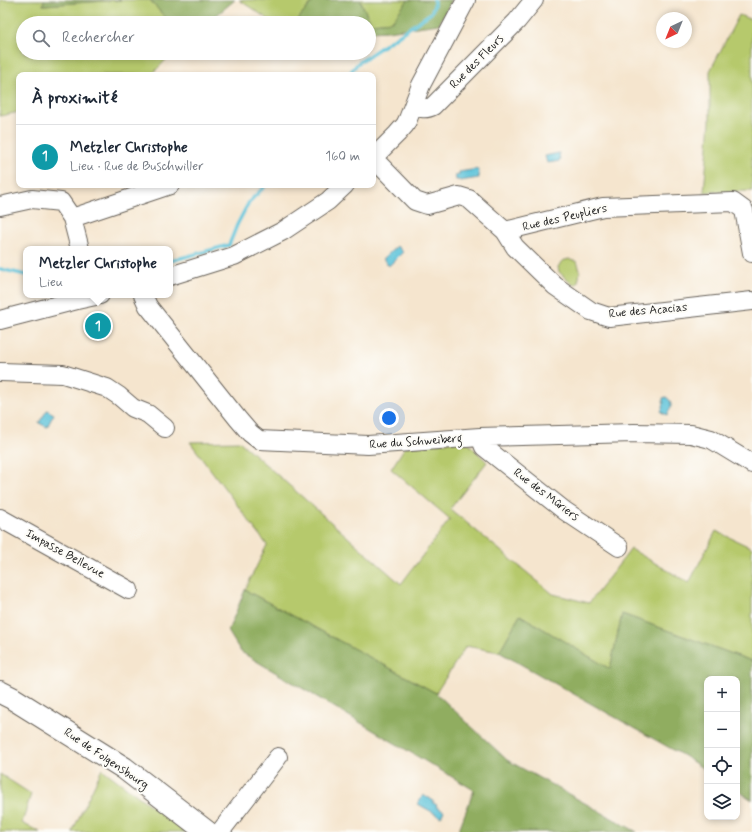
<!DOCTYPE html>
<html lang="fr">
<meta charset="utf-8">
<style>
:root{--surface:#fff;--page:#f2f2f3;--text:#1f2937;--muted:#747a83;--line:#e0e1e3;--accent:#1a73e8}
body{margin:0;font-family:Mynerve,sans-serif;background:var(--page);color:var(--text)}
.controls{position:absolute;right:12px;bottom:12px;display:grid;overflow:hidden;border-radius:8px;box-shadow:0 2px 6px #0003}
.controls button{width:36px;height:36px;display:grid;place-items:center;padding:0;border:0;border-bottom:1px solid var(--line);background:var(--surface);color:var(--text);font:20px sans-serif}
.compass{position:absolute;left:656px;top:12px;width:36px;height:36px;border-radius:50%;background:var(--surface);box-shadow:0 2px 6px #0003;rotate:223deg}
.you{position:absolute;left:389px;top:418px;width:14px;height:14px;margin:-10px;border:3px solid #fff;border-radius:50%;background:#1a73e8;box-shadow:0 0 0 6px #1a73e833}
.badge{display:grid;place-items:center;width:26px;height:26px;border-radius:50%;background:var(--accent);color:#fff;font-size:13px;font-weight:700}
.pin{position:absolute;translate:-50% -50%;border:2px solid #fff;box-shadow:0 1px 4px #0006}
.popup{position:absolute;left:23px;top:246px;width:150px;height:52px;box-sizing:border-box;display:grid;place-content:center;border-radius:8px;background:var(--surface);filter:drop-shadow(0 1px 3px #0005);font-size:13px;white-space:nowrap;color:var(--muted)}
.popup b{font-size:15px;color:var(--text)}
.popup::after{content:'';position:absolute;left:50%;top:100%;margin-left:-8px;border:8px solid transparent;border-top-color:var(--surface)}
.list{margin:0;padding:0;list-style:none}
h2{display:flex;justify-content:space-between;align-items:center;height:52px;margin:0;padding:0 16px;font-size:17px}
h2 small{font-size:13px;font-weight:400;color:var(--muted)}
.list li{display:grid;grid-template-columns:26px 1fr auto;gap:12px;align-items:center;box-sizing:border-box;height:64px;padding:0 16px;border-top:1px solid var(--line)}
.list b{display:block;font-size:15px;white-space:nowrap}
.list p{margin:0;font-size:13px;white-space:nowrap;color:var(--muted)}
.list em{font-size:13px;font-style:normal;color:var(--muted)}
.icon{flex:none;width:22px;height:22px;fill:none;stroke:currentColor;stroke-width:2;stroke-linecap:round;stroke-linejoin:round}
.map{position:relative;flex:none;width:752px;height:832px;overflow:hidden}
.search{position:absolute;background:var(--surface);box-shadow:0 2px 6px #0003;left:16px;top:16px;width:360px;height:44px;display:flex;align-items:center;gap:10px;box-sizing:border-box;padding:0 14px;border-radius:22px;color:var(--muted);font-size:15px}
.panel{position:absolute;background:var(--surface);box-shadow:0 2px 6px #0003;left:16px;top:72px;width:360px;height:116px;border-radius:8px}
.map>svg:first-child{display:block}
.green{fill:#b6c96c;stroke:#697244}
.forest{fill:#90ad60;stroke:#56643e}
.water{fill:#5bc2d9;stroke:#3c6f7a}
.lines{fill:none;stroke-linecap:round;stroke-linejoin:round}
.stream{stroke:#5bc2d9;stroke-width:3.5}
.minor-casing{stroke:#68625a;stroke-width:20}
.major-casing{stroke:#68625a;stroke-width:24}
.minor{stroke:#fff;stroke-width:18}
.major{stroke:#fff;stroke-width:22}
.labels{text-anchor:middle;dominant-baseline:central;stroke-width:4;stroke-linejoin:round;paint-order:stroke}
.street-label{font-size:12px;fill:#1c1c1c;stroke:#fdfcf7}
</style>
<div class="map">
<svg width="752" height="832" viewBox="0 0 752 832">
<rect width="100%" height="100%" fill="#fdfcf7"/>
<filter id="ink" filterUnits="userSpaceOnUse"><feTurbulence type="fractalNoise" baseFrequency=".025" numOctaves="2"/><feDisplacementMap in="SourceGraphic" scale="8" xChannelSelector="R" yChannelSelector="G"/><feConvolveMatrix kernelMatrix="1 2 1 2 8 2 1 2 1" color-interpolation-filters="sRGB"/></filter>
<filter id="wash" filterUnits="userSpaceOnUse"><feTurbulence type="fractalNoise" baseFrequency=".012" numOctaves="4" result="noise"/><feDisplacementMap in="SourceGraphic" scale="16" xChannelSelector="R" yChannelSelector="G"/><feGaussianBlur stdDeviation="0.9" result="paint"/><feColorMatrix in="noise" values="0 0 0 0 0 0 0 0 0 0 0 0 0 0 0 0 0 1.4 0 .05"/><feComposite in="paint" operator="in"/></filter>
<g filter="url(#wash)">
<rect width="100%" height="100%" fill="#f5e5ce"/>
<path class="green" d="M0 0H44L43 5 121 0H150L170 23H23V53H173L151 75H19V112L0 116Z
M239 0H314L295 23H274Z
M360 0H408L392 21 371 23Z
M739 15 752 20V191L704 192 710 122V71Z
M569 259 577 262C581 270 580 276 577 284L573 285 559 272 558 267 562 261Z
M465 440 487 462 450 509 553 594 589 603 631 549 689 583 716 531 752 548V661L622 614 610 669 520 615 499 652 466 646 436 693 245 590 267 545 190 442 239 441 401 584 450 519 391 469 405 447Z
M102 769 186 832H72Z
M0 774 31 794 22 823 40 832H0Z"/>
<path class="forest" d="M44 0H121L43 5Z
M150 0H235L207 23H170Z
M314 0H360L371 23 392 21 408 0H452L439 24 388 31 369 32V23H295Z
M245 590 436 693 507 760 637 832H458L474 790 241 652 228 631Z
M622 614 752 661V800L737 790V679H707V771L684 756 499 652 520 615 610 669Z"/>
<path class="water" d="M559 153 560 161 547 163 545 156Z
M478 169 479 178 460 181 459 180H456L455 176 459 175V172Z
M397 246 403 252 389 266 383 259Z
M666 397C674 402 671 408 667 415L661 412 664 403 663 401V398Z
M47 410 54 414 47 427 39 423Z
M423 795 434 801 433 803 437 805 436 807 444 811 441 817 418 804Z"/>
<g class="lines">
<path class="stream" d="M348 75 358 63 431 13 434 6V0
M170 261 229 245 237 225 249 202 266 185
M0 269 26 275"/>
</g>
</g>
<g filter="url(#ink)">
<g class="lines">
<g class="minor-casing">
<path id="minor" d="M413 106C420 108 426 110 433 106L517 21 534 0
M373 158 415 201 427 205 459 196 469 199 505 231 603 207 733 202 744 210 752 253
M373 158 397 134 405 125 408 119 421 85 466 0
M0 206 32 199 61 202 72 218 80 249
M72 218 170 185
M505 231 515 247 555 286 591 311 609 317 752 301
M170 276 234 256 283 231 328 201 345 185
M143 295 148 306 238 419 250 433 259 440 368 445 480 437 634 433 691 434 711 439 752 464
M0 320 77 300 100 295
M0 372 63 374 107 388 119 396 133 408 148 414 165 428
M480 437 484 447 565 511 619 547
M0 518 129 590
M220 832 278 757"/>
</g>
<g class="major-casing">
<path id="major" d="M0 692 12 698 124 768 207 832"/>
</g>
<use href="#minor" class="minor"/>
<use href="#major" class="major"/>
</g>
</g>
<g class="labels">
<g class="street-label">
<text transform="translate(477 62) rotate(-45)">Rue des Fleurs</text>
<text transform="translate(565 218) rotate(-13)">Rue des Peupliers</text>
<text transform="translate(648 311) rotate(-5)">Rue des Acacias</text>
<text transform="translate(416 442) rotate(-4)">Rue du Schweiberg</text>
<text transform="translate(546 495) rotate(37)">Rue des Mûriers</text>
<text transform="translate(65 554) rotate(29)">Impasse Bellevue</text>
<text transform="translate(106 759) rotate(34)">Rue de Folgensbourg</text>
</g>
</g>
</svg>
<div class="controls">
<button>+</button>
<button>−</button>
<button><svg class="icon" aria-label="locate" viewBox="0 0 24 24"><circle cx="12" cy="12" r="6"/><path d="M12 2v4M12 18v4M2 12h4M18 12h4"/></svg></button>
<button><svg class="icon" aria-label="layers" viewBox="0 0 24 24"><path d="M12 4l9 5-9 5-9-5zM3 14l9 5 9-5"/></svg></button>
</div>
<svg class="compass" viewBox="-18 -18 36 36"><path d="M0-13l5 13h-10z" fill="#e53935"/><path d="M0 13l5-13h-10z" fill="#747a83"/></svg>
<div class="you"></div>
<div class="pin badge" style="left:98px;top:326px;background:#0f9aa8">1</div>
<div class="popup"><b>Metzler Christophe</b>Lieu</div>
<div class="search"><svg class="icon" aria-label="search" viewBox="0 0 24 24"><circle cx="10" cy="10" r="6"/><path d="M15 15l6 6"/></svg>Rechercher</div>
<section class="panel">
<h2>À proximité<small></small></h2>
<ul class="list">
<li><span class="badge" style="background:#0f9aa8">1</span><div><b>Metzler Christophe</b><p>Lieu · Rue de Buschwiller</p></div><em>160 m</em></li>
</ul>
</section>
</div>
